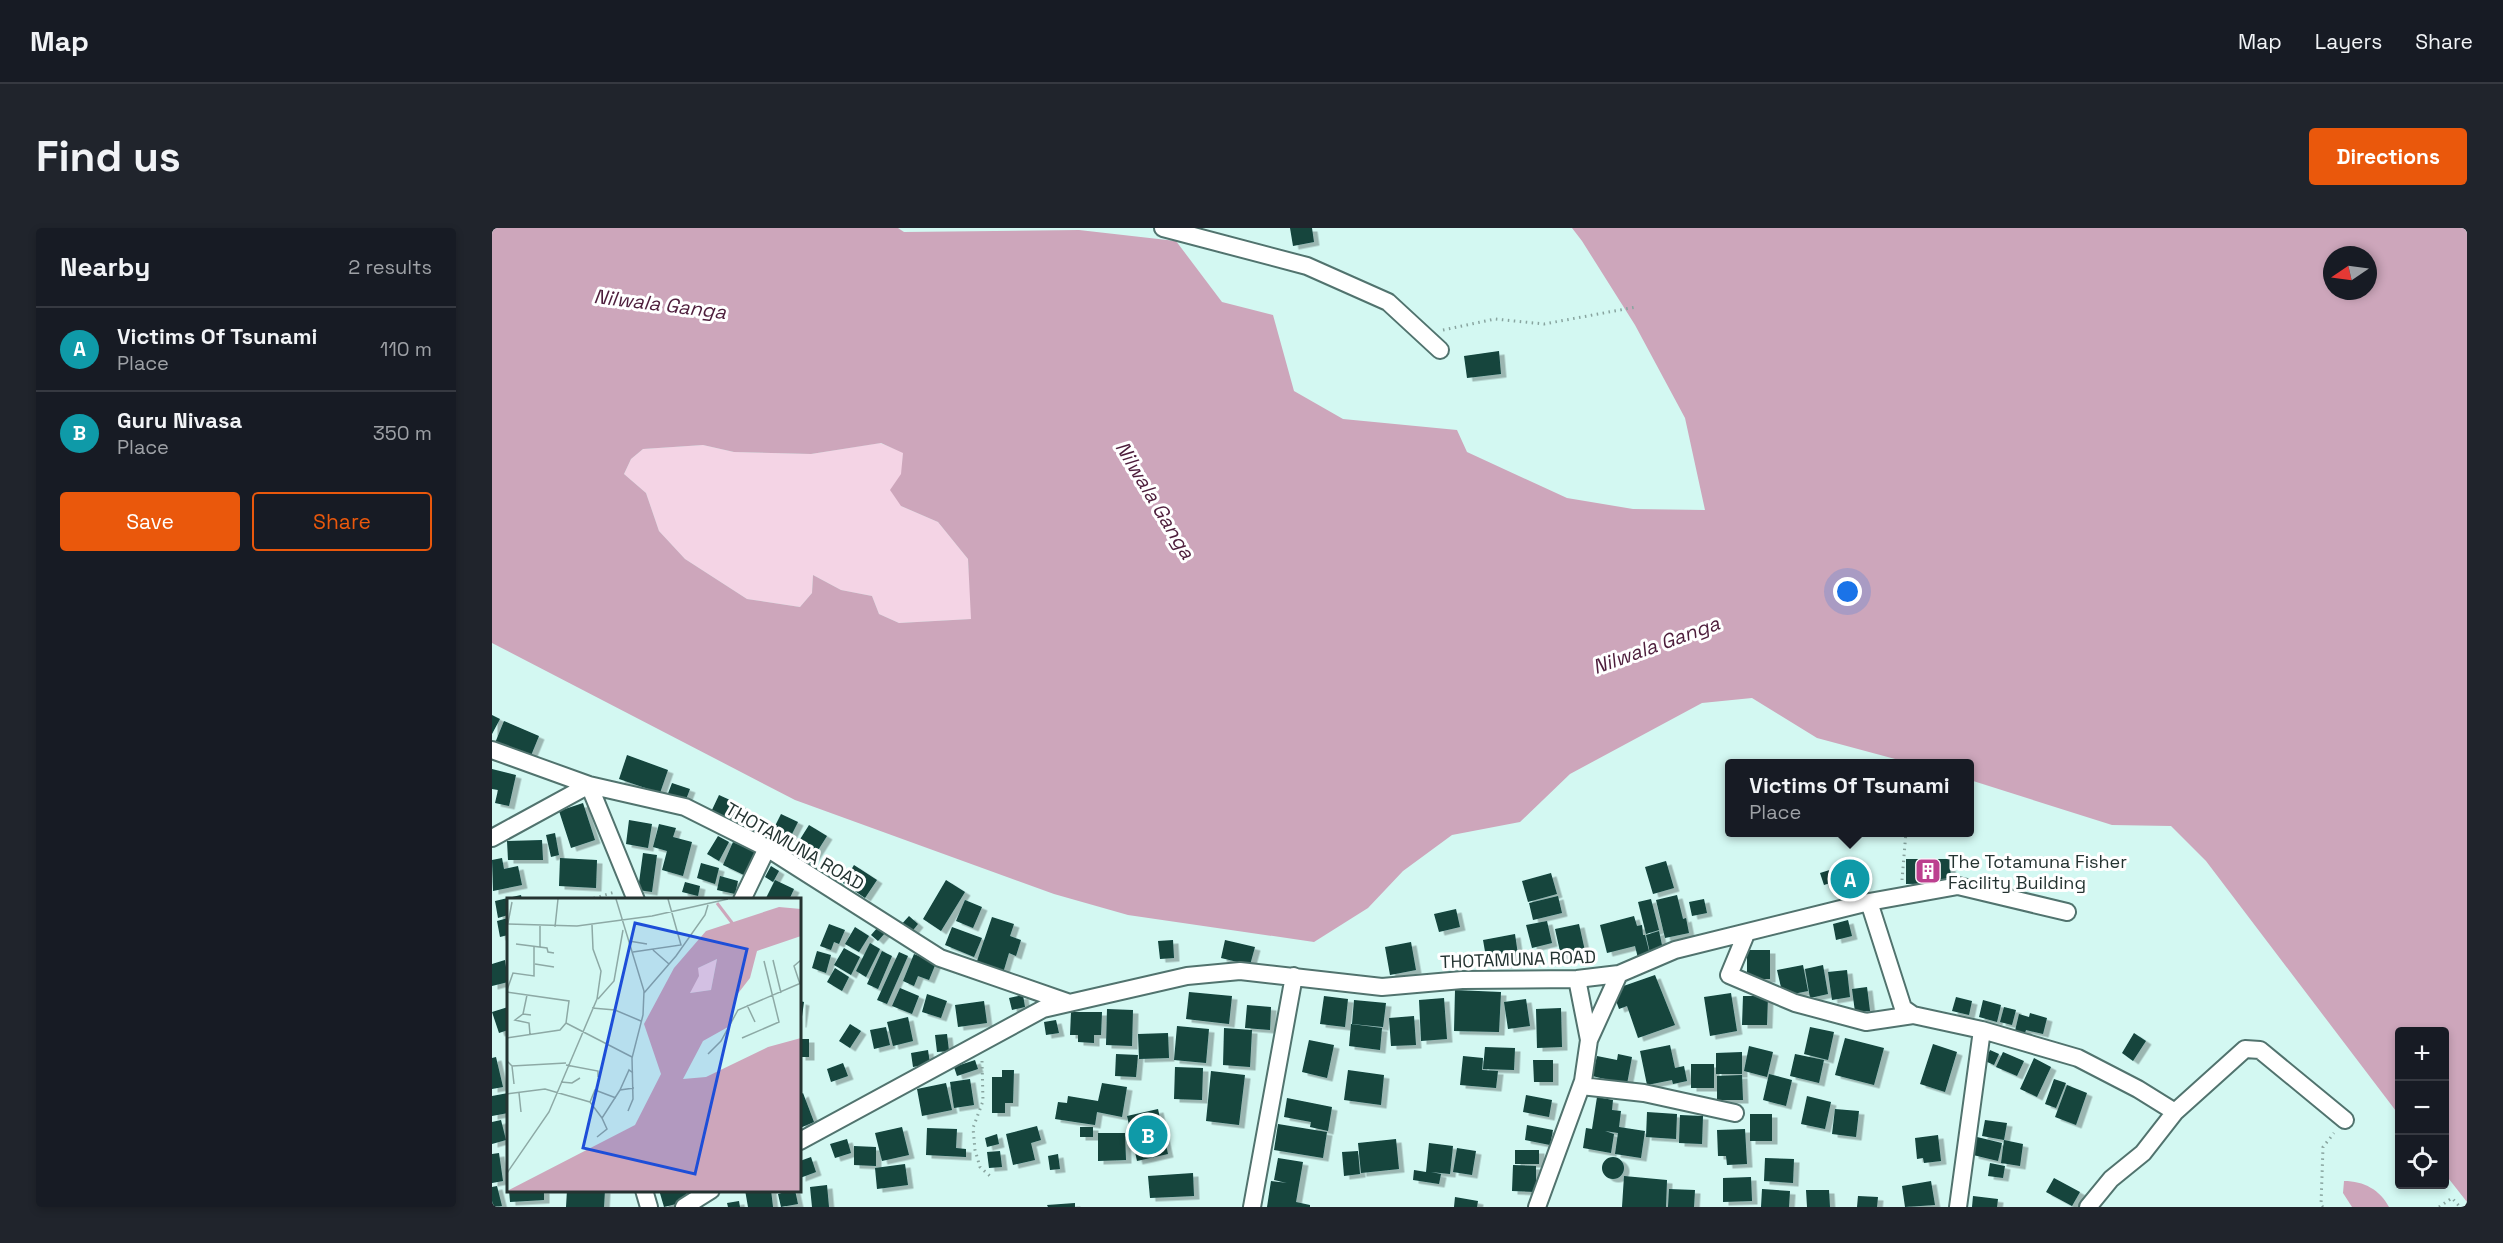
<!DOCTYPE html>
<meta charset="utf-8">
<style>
:root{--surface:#171b24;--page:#20242c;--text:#f1f3f6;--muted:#9ea1a6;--line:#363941;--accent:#ea580c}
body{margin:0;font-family:"Space Grotesk",sans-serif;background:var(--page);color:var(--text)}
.controls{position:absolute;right:18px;bottom:18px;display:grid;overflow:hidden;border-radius:6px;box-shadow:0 3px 9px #0003}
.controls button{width:54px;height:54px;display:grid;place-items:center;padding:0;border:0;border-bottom:2px solid var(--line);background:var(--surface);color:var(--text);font:30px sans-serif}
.compass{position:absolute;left:1831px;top:18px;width:54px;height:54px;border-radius:50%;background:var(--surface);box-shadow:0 3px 9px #0003;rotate:257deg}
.you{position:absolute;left:1356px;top:364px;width:21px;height:21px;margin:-15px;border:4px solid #fff;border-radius:50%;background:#1a73e8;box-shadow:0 0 0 9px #1a73e833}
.badge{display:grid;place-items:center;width:39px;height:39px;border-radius:50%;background:var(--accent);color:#fff;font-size:20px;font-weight:700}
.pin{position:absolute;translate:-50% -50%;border:3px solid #fff;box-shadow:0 2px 6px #0006}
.popup{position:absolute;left:1233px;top:531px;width:249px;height:78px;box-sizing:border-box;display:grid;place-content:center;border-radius:6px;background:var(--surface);filter:drop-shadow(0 2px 4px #0005);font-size:20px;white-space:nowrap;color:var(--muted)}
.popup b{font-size:22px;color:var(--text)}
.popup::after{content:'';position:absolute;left:50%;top:100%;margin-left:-12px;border:12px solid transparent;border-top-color:var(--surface)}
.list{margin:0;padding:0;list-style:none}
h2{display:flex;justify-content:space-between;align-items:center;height:78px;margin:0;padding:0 24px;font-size:26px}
h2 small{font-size:20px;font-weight:400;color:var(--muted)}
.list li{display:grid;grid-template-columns:39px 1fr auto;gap:18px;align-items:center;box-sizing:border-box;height:84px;padding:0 24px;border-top:2px solid var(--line)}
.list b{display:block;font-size:22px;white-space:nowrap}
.list p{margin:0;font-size:20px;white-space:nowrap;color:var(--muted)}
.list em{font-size:20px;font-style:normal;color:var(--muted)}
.actions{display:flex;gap:12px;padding:18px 24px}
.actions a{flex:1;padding:14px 0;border:2px solid var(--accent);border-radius:6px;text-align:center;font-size:21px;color:var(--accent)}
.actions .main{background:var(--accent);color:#fff}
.icon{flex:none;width:33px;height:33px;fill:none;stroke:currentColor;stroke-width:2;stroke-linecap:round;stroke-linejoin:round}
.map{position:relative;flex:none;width:1975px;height:979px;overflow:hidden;border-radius:6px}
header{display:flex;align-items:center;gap:36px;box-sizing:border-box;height:84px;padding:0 30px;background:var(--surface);border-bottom:2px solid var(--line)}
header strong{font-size:28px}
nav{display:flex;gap:33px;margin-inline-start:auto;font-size:21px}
.intro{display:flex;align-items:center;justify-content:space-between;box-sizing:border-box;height:144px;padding:0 36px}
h1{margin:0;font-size:42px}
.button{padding:15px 27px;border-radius:6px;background:var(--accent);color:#fff;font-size:21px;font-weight:700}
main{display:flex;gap:36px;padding:0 36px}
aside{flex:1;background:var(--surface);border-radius:6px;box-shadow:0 3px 9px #0003}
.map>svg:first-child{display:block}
.green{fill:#f4d4e5}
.water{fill:#cda6bb;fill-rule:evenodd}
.building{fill:#12443e;filter:url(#shadow)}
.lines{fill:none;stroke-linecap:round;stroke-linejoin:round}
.street-casing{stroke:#51736e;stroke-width:20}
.path{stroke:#88a49f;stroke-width:3;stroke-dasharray:1.5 4.5;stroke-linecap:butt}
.street{stroke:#fff;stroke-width:16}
.labels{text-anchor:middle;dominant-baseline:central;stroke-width:6;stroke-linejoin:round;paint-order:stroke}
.street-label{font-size:18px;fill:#243331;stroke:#fff}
.poi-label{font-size:18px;fill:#243331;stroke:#fff;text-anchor:start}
.water-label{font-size:20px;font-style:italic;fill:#4d1d3b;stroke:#fff}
.inset-river{fill:none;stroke:#cda6bb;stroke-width:3}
.inset-road{fill:none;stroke:#8da9a5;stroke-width:1.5}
.view{fill:#1d4ed8;fill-opacity:0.15;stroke:#1d4ed8;stroke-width:3}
.inset-edge{fill:none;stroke:#243331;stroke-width:3}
</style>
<header>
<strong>Map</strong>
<nav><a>Map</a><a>Layers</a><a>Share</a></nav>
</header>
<div class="intro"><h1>Find us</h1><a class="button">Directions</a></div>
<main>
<aside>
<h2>Nearby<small>2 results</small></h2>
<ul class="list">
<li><span class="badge" style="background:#0f9aa8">A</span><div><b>Victims Of Tsunami</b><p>Place</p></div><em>110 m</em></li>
<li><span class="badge" style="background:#0f9aa8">B</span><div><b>Guru Nivasa</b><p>Place</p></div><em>350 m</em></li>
</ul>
<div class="actions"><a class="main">Save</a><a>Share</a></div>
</aside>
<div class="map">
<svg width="1975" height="979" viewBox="0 0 1975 979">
<defs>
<filter id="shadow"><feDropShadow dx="5.5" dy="3.5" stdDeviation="0" flood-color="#0004"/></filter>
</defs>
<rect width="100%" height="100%" fill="#d3f8f2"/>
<path class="green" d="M388 215 411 224 409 278 446 294 476 331 480 391 407 395 387 386 380 368 349 362 321 347 320 365 308 379 255 371 193 331 167 303 154 265 132 246 139 231 151 221 211 217 242 224 319 226Z"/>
<path class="water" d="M0 0H406L412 4 587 2 684 13 730 74 781 87 802 163 851 191 965 202 975 224 1075 270 1141 281 1213 282 1193 190 1143 97 1090 13 1080 0H1975V974L1953 946 1952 804H1908L1907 887 1714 633 1679 598 1620 597 1478 552V536L1418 535 1325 510 1260 470 1210 475 1078 546 1028 594 960 607 911 643 876 680 822 714 636 687 562 666 303 572 0 415ZM1840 27H1876V63H1840ZM389 215 411 225 409 246 398 262 409 278 446 294 476 331 479 391 407 395 387 386 380 368 349 362 321 347 320 365 308 379 255 371 193 331 167 303 154 265 132 246 139 231 151 221 211 217 242 224 319 226Z
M1852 953C1872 953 1888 962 1897 979H1860L1851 965Z"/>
<path class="building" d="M798 0H820L822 14 801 18Z
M1007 123 1009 146 975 150 972 128Z
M0 487 8 491 0 506Z
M12 493 47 508 38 530 3 515Z
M135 527 176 542 168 565 127 551Z
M0 541 24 547 17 578 3 575 6 562 0 561Z
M180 555 198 561 193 574 175 568Z
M227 567 249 577 242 594 219 584Z
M91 575 103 612 79 620 67 583Z
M289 586 306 594 298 610 281 602Z
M137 592 160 596 156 620 134 616Z
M167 596 184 600 181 609 200 614 191 648 170 642 175 623 161 619Z
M317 597 335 608 318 635 300 624Z
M63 605 67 627 59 629 54 607Z
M226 608 237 614 227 633 215 626Z
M50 612 51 632H16L15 613Z
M241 614 267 626 256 649 231 637Z
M151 625 165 627 160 664 146 662Z
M10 630 12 641 26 638 30 657 1 663 0 632Z
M68 630 105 632 104 660 67 658Z
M1414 631H1458L1459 655 1414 656Z
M1174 633 1182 660 1161 666 1153 639Z
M209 635 227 640 223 656 205 650Z
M362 637 385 652 373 670 351 655Z
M279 638 287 643 281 654 273 649Z
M1344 640 1347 652 1332 657 1328 645Z
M1059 645 1065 666 1036 674 1030 653Z
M228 648 246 653 243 666 225 662Z
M283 652 302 661 297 672H273Z
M454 652 473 664 449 703 431 691Z
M193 654 208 658 206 668 190 664Z
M29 667 30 672H16V687L6 690 3 673Z
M1185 667 1191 691 1194 690 1197 705 1173 710 1164 672Z
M1066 668 1070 685 1041 692 1037 675Z
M1159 671 1167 702 1154 706 1146 674Z
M1212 671 1215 685 1200 688 1197 674Z
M473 672 490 679 481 700 464 693Z
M964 681 968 699 947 704 942 686Z
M417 688 426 696 418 706 408 698Z
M1142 688 1145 698 1150 697 1151 707H1153L1158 727 1146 730 1143 718 1115 725 1108 697Z
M500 689 522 696 518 708 529 712 524 728 517 725 511 745 484 736Z
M16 690V707L8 709 5 693Z
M1356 692 1360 708 1344 712 1341 696Z
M1055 693 1060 715 1040 720 1034 697Z
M337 696 353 702 347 716 342 714 339 722 328 718Z
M1087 696 1093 723 1069 728 1063 701Z
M363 699 377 708 367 724 353 716Z
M386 699 393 705 386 713 379 707Z
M460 699 490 710 482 729 453 717Z
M1167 703 1171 722 1158 725 1154 707Z
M1023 706 1027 734 1011 737 1010 732 995 735 991 712Z
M681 712 682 730 668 731 666 713Z
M733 712 763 719 758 737 729 730Z
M919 714 924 742 898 747 893 719Z
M378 715 388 721 374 749 364 743Z
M352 720 368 729 359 747 342 737Z
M1255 722H1278V751H1255Z
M325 723 339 727 334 745 320 740Z
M390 723 400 728 386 761 375 756Z
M407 724 416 728 395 776 385 772Z
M422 726 444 735 437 752 426 748 422 758 411 753Z
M13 732 16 754 0 758V736Z
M1311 737 1316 763 1291 768 1285 742Z
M1331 737 1336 766 1318 770 1313 741Z
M343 740 357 749 350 763 335 754Z
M1355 742 1358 769 1340 772 1336 744Z
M1163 747 1183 797 1146 810 1135 778 1127 781 1120 762Z
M1375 759 1378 783 1363 784 1360 761Z
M408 760 427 768 420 786 400 778Z
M963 762 1009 764 1007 804 962 803Z
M697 764 740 768 737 796 694 791Z
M1239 765 1245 803 1218 808 1212 769Z
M435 766 455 773 449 790 430 784Z
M531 767 533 779 520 782 517 770Z
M832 768 856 771 853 799 828 796Z
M1251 768H1276L1275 797H1250Z
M1464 769 1480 773 1477 787 1460 783Z
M952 770 955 811 929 813 927 772Z
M1034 771 1038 798 1016 801 1012 774Z
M862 772 894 775 891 799 860 796Z
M1491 772 1509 777 1505 794 1487 789Z
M308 773 312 774 309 796H308Z
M492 773 495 795 466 799 463 777Z
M755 777 779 779 778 802 753 800Z
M16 779V802L7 805 0 784Z
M1512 779 1524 782 1520 797 1508 794Z
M1069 780 1070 819 1045 820 1044 781Z
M615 781 641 782 640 818 614 817Z
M579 784H610L609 807H602V815L586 814V807H578Z
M1538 785 1555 790 1551 806 1534 802 1533 805 1523 803 1527 786 1537 789Z
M922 788 924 817 899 818 897 790Z
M416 789 421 813 401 818 395 794Z
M564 792 567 805 554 807 552 794Z
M358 796 369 803 358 820 347 813Z
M859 796 890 800 888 822 857 818Z
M685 798 717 801 714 835 682 832Z
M394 799 398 817 382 821 378 802Z
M1318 799 1342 804 1336 832 1312 826Z
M732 800 760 802 758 839 731 837Z
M676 805 677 830 647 831 646 806Z
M1642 805 1654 813 1641 833 1630 825Z
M455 806 457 823 445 824 443 807Z
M1353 810 1392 820 1382 857 1343 847Z
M308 811H317V829H308Z
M817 812 842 817 835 850 810 844Z
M1441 816 1465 824 1453 864 1428 856Z
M1178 817 1183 840 1192 838 1195 853 1181 856 1180 852 1155 857 1148 823Z
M1257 818 1281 824 1275 849 1252 843Z
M993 819 1023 820 1022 842 991 841Z
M436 822 438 836 421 839 419 825Z
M1498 822 1507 826 1502 837 1493 833Z
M1250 824V846H1224V825Z
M1511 824 1532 833 1525 848 1504 839Z
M624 826 646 827 644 849 623 848Z
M1126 826 1140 829 1135 856 1100 848 1105 828 1125 832Z
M1303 826 1332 832 1327 855 1298 848Z
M971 828 991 830 990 842 1006 843 1004 860 968 857Z
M4 829 11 859 0 861V830Z
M1542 830 1559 839 1545 869 1528 861Z
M483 832 486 841 465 848 462 839Z
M1041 832H1061V854H1042Z
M351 835 356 848 339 854 335 841Z
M1199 836H1222V860H1199Z
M683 839 711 840 710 872 682 871Z
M510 842H522L521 875H513V885H500V849H510Z
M856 842 892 847 889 877 852 872Z
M719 843 753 847 747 897 714 893Z
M1277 846 1300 852 1294 878 1271 872Z
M1250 847 1251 872H1225V848Z
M478 851 482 877 462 880 458 854Z
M1562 851 1574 855 1564 880 1553 876Z
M454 855 460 882 430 888 425 861Z
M610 855 635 859 630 889 605 884 603 897 563 891 566 874 575 875 576 868 606 873Z
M1575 857 1595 865 1584 897 1563 889Z
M16 865V885L0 888V868Z
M311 865 322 894 308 900V867Z
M1034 867 1060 872 1057 889 1031 884Z
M1315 868 1339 874 1333 901 1309 896Z
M1105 869 1121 872 1120 882 1129 883 1127 899 1153 903 1149 930 1123 926 1126 905 1113 903 1122 906 1119 925 1091 920 1094 900 1100 901Z
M795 870 840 879 836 903 818 899 819 894 792 889Z
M666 881 676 926 645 933 635 888Z
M1343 881 1367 883 1364 909 1340 906Z
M1155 884 1185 886 1184 911 1154 909Z
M1258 886H1280V913H1258Z
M1188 887 1211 888 1210 916 1187 915Z
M9 892 14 912 0 916V894Z
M1493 892 1515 895 1512 912 1490 908Z
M786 896 835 904 831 930 782 922Z
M1035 897 1061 902 1058 917 1033 912Z
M545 898 549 912 539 915 543 932 521 937 514 906Z
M410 899 417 927 390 933 383 905Z
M588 899H601V909H588Z
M435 900 465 901 464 920 474 921V929L434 927Z
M1253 901 1255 936 1235 937 1234 928H1226L1225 902Z
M606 905H633L634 932 606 933Z
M505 906 507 916 495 919 493 910Z
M1446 907 1449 933 1432 935 1431 930 1425 931 1423 910Z
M1485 909 1510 915 1506 933 1481 927Z
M355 911 359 925 343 930 338 916Z
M904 911 907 941 869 945 866 915Z
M1512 912 1531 916 1528 938 1509 935Z
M937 915 961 918 958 946 939 944 949 946 947 956 921 952 922 942 934 944Z
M362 918 384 919V938L362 937Z
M965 920 984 923 980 947 961 944Z
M1023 922H1047V936H1023Z
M508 923 510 939 497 940 495 924Z
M866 923 868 946 852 948 850 924Z
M7 925 11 953 0 955V926Z
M566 926 568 941 558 942 556 928Z
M1110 940a11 11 0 1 1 22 0a11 11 0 1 1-22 0Z
M319 929 324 944 308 950V933Z
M786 930 811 934 804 974 818 977V979H775L779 953 795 955 782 952Z
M1273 930 1302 931 1301 955 1272 953Z
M1498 935 1513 938 1511 950 1496 948Z
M413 936 416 957 385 961 383 940Z
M1021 937 1044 938V964L1020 963Z
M701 945 702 968 658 970 656 948Z
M1132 948 1175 952 1174 979H1130Z
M1259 949 1260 973 1231 974V950Z
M1562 950 1588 964 1580 978 1554 964Z
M1439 953 1443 977 1413 979 1410 958Z
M335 957 337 979H320L318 959Z
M5 958 10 978 0 979V959Z
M1177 961 1203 962 1202 979H1176Z
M1270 961 1298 963 1297 979H1269Z
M17 962H52V972L18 974Z
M75 962H113L112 979H74Z
M167 962H194L196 973 172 979Z
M253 962H279L281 979H256Z
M300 962H303L306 976 289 979 286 966Z
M1314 962H1337L1338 979H1315Z
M1366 968 1386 969 1385 979H1365Z
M1481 968 1506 971 1505 979H1480Z
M963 969 986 973 985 979H962Z
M247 973 248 979H236L235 975Z
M583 975V979H556L555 977Z"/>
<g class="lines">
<g class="street-casing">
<path id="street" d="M671 0 815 38 896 74 948 122
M0 522 97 557 193 579 275 620 448 730 575 774
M0 610 97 557 144 672
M250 672 275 620
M1377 674 1411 780 1421 787 1490 802 1586 830 1646 861 1683 884 1753 821 1768 822 1853 892
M1254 706 1237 747 1303 775 1374 794 1421 787
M1085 751 1097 812
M1089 858 1152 865 1243 885
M308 913 551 781 695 748 748 743 890 759 970 752 1085 751 1127 746 1183 722 1377 674 1466 658 1575 684
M152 962 157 979
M192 979 219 962
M760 979 802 748
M1045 979 1091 853 1097 812 1127 746
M1466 979 1490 802
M1596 979 1619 951 1651 925 1683 884"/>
</g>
<path class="path" d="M951 102 1003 91 1052 96 1144 79
M1410 652 1414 604
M96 672 123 664
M490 833 491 873 481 900 483 922 488 939 498 948
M1831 979 1829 977 1831 919 1842 905
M1947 979 1960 970 1968 979"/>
<use href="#street" class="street"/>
</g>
<defs>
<g id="building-square" transform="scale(1.35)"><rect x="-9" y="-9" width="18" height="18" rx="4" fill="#bc408f" stroke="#fff"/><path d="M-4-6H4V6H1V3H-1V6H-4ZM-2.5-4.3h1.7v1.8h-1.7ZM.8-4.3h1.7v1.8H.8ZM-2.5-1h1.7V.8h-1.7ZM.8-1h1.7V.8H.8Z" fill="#fff"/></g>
</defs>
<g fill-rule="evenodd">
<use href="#building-square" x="1436" y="643"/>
</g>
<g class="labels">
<g class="street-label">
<text transform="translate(303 618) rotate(30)">THOTAMUNA ROAD</text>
<text transform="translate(1026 731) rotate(-2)">THOTAMUNA ROAD</text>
</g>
<g class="poi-label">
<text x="1456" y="633">The Totamuna Fisher<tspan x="1456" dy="21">Facility Building</tspan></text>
</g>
<g class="water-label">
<text transform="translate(168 76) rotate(7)">Nilwala Ganga</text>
<text transform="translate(663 272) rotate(59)">Nilwala Ganga</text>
<text transform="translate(1164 417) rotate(-20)">Nilwala Ganga</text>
</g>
</g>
<g transform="translate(15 670)">
<rect width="294" height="294" fill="#d3f8f2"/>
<path d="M210 61 204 92 183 95 191 70Z" fill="#f4d4e5"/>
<path d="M272 9 294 11V38L250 53 243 80 229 98 221 129 196 143 176 181 199 179 261 149 294 140V293H0L128 227 154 176 137 126 167 70 199 33ZM210 61 204 92 183 95 192 78 191 70Z" fill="#cda6bb" fill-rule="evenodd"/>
<path class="inset-river" d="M210 5 226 26"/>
<path class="inset-road" d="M109 1 137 93 136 117 125 160 126 201 121 213M1 25 5 4M0 26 70 28 145 18 221 1M48 29 51 1M122 43 140 46M9 46 40 50 41 54 47 55M33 49V28M146 52 162 66M126 54 174 47 161 1M266 62 274 95M28 66 47 69M293 86 287 68 294 62M0 92 6 75 27 78V49M0 94 62 103 59 125 125 159M137 95 169 58 198 17 201 7M91 101 107 83 116 32M240 107 248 124M85 110 108 112 134 123M16 116 20 97M23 136 22 125 8 122 16 116 24 117M0 140 53 132 59 125M235 140 272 124 257 63M201 156 214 143 231 112 294 85M0 163 5 168 59 165M59 167 91 173V179M5 168 7 186M54 184 65 185 73 180M113 192 122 172 126 175M12 195 14 214M0 196 38 191 83 204 88 192 109 200M83 204 95 220M90 239 100 231 95 220 113 192 127 190M0 275 42 214 90 101 94 73 86 51 85 27"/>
<path class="view" d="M128 25 240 51 188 276 76 250Z"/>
<rect width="294" height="294" class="inset-edge"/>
</g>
</svg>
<div class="controls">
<button>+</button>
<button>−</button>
<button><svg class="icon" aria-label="locate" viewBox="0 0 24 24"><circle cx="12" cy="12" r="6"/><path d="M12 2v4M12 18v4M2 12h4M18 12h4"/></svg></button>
</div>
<svg class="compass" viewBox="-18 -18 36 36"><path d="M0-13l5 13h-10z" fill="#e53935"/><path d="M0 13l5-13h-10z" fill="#9ea1a6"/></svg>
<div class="you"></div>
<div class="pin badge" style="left:1358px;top:651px;background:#0f9aa8">A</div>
<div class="popup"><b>Victims Of Tsunami</b>Place</div>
<div class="pin badge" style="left:656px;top:907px;background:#0f9aa8">B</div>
</div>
</main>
